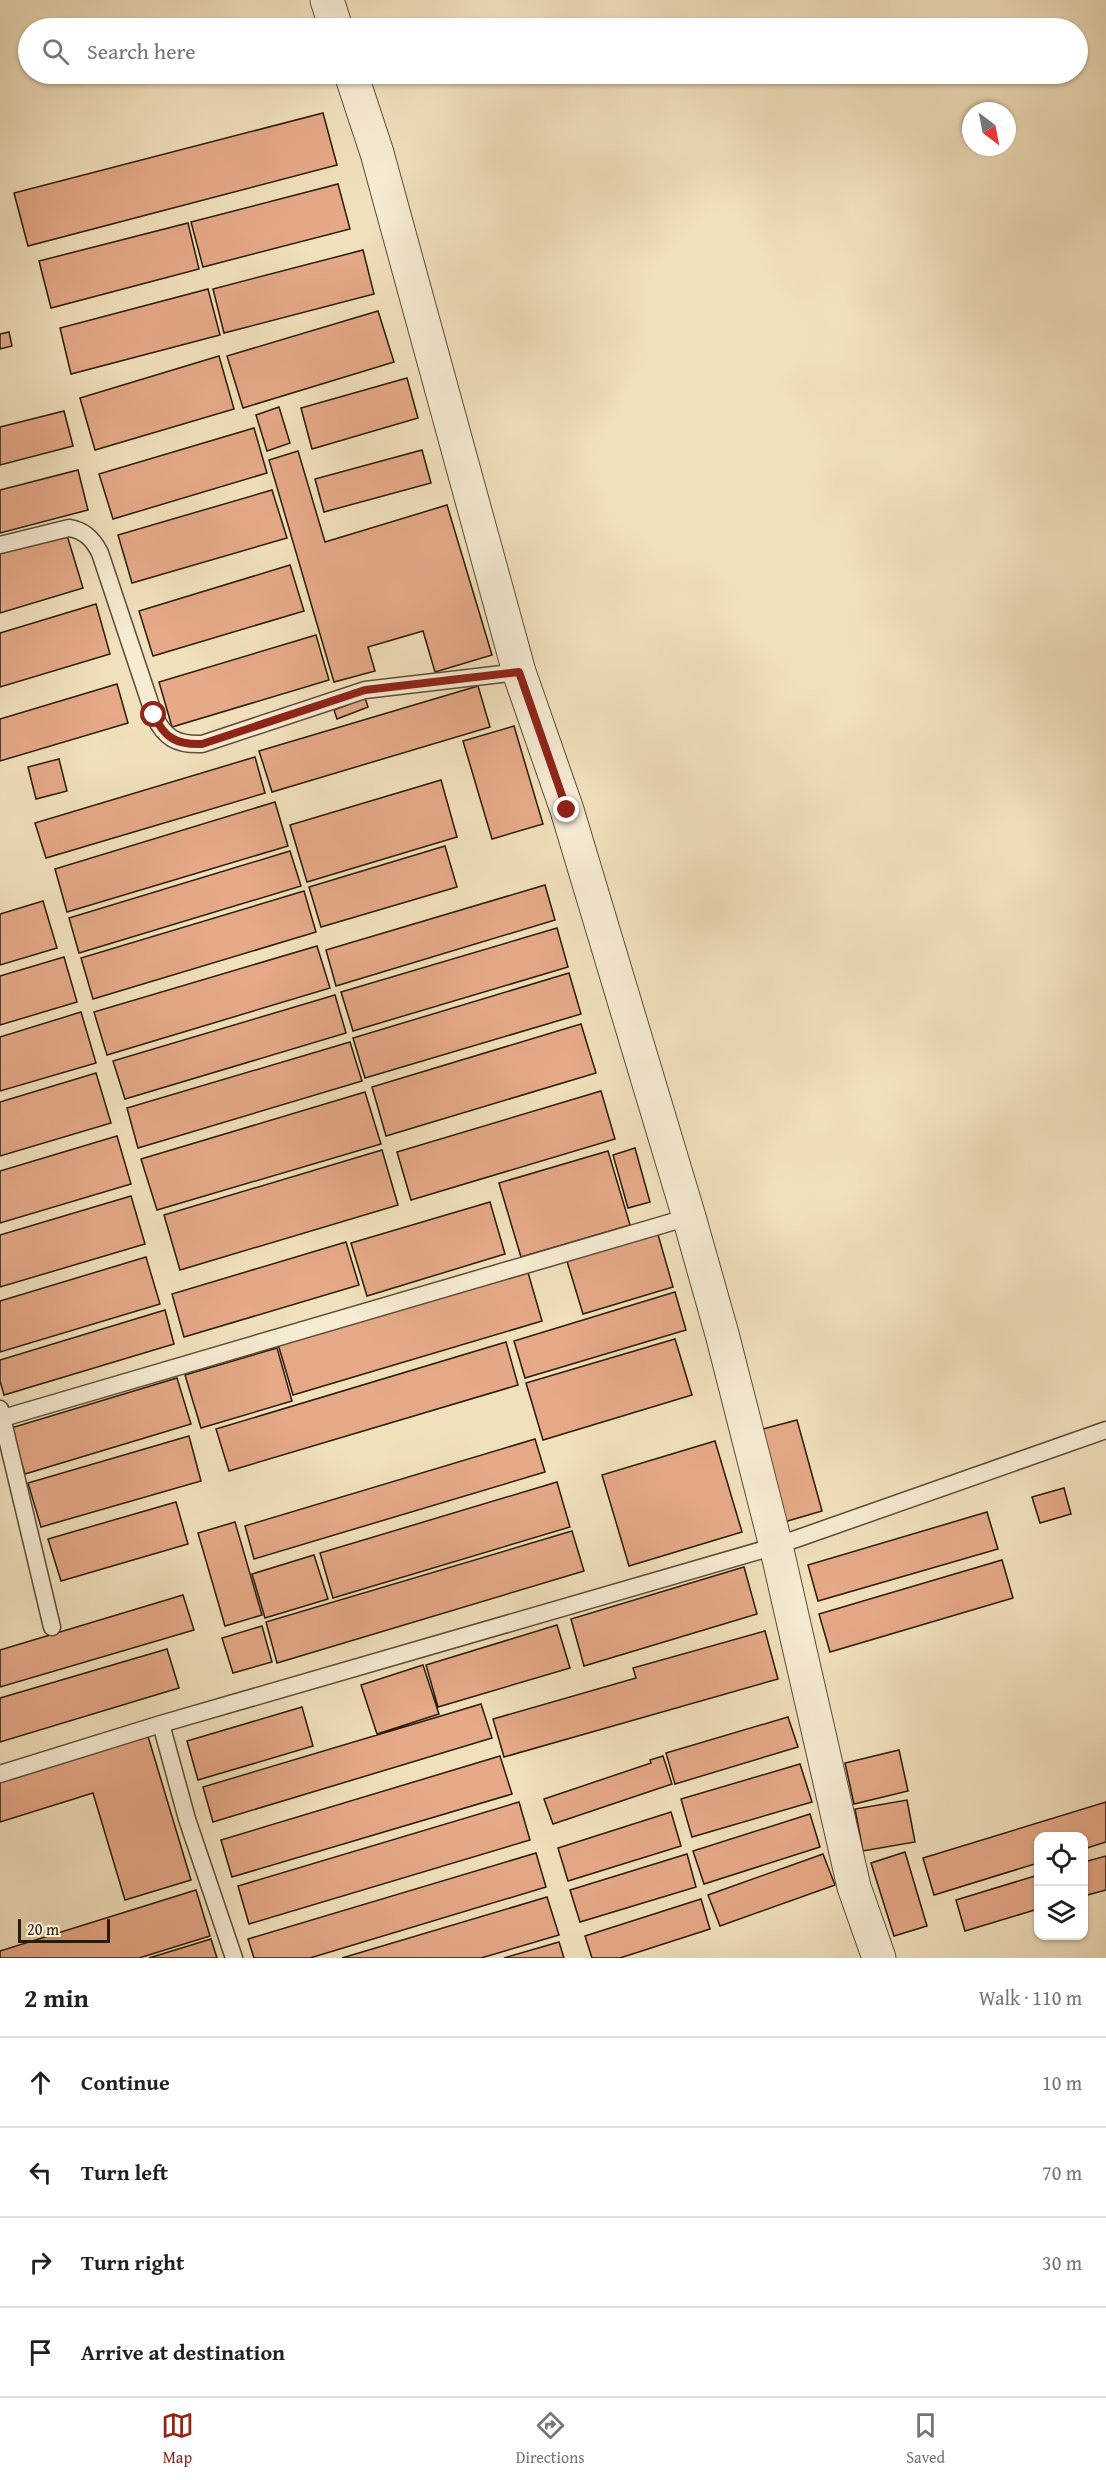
<!DOCTYPE html>
<meta charset="utf-8">
<style>
:root{--surface:#fff;--page:#f2f2f2;--text:#202124;--muted:#757577;--line:#e0e0e0;--accent:#8f2418}
body{margin:0;font-family:"Gentium Book Plus",serif;background:var(--page);color:var(--text)}
.controls{position:absolute;right:18px;bottom:18px;display:grid;overflow:hidden;border-radius:12px;box-shadow:0 2px 4px #0004}
.controls button{width:54px;height:54px;display:grid;place-items:center;padding:0;border:0;border-bottom:2px solid var(--line);background:var(--surface);color:var(--text);font:30px sans-serif}
.compass{position:absolute;left:962px;top:102px;width:54px;height:54px;border-radius:50%;background:var(--surface);box-shadow:0 2px 4px #0004;rotate:148deg}
.scale{position:absolute;left:18px;bottom:15px;width:92px;box-sizing:border-box;padding-left:6px;border:3px solid #2b1a09;border-top:0;font-size:16px;line-height:21px;white-space:nowrap;color:#2b1a09;-webkit-text-stroke:4px #f6ebd3;paint-order:stroke}
.stop{position:absolute;width:18px;height:18px;margin:-14px;border:4px solid #8f2418;border-radius:50%;background:#fff}
.stop.end{background:#8f2418;border-color:#fff;box-shadow:0 2px 6px #0008}
.list{margin:0;padding:0;list-style:none}
h2{display:flex;justify-content:space-between;align-items:center;height:78px;margin:0;padding:0 24px;font-size:26px}
h2 small{font-size:20px;font-weight:400;color:var(--muted)}
.list li{display:grid;grid-template-columns:39px 1fr auto;gap:18px;align-items:center;box-sizing:border-box;height:90px;padding:0 24px;border-top:2px solid var(--line)}
.list b{display:block;font-size:22px;white-space:nowrap}
.list em{font-size:20px;font-style:normal;color:var(--muted)}
.icon{flex:none;width:33px;height:33px;fill:none;stroke:currentColor;stroke-width:2;stroke-linecap:round;stroke-linejoin:round}
.map{position:relative;flex:none;width:1106px;height:1958px;overflow:hidden}
.search{position:absolute;background:var(--surface);box-shadow:0 2px 4px #0004;left:18px;right:18px;top:18px;height:66px;display:flex;align-items:center;gap:15px;box-sizing:border-box;padding:0 21px;border-radius:33px;color:var(--muted);font-size:22px}
.sheet{height:438px;background:var(--surface)}
nav{display:flex;justify-content:space-around;align-items:center;box-sizing:border-box;height:84px;border-top:2px solid var(--line);background:var(--surface);font-size:16px;color:var(--muted)}
nav a{display:grid;justify-items:center;gap:3px}
nav .on{color:var(--accent)}
.map>svg:first-child{display:block}
.building{fill:#e5a987;stroke:#2b1a09;stroke-width:1.5}
.lines{fill:none;stroke-linecap:round;stroke-linejoin:round}
.lane-casing{stroke:#5c4c36;stroke-width:19}
.street-casing{stroke:#5c4c36;stroke-width:35}
.lane{stroke:#f6ebd3;stroke-width:16}
.street{stroke:#f6ebd3;stroke-width:33}
.route{stroke:#8f2418;stroke-width:8}
</style>
<div class="map">
<svg width="1106" height="1958" viewBox="0 0 1106 1958">
<rect width="100%" height="100%" fill="#f1e0bc"/>
<filter id="stains"><feTurbulence type="fractalNoise" baseFrequency=".00333" numOctaves="4"/><feColorMatrix values="0 0 0 0 .2 0 0 0 0 .09 0 0 0 0 .02 0 0 0 .5 -.17"/></filter>
<radialGradient id="worn" r=".72"><stop offset=".6" stop-color="#630" stop-opacity="0"/><stop offset="1" stop-color="#630" stop-opacity=".3"/></radialGradient>
<path class="building" d="M323 113 337 165 28 246 14 193Z
M338 184 350 229 203 267 191 222Z
M188 223 199 269 51 308 39 261Z
M363 250 374 294 224 333 213 289Z
M208 289 220 335 71 374 60 328Z
M378 311 394 362 243 408 227 356Z
M9 332 12 346 0 349V334Z
M219 356 234 409 95 450 80 398Z
M407 378 418 418 312 449 301 408Z
M279 407 290 443 267 451 256 415Z
M64 411 73 446 0 465V427Z
M254 428 267 473 113 519 99 474Z
M422 450 431 483 324 512 315 479Z
M298 451 325 542 447 505 492 655 435 672 423 631 368 647 375 671 334 682 269 460Z
M78 470 88 510 0 533V490Z
M272 490 287 538 132 583 118 535Z
M66 532 83 588 0 613V552Z
M290 565 304 611 153 656 139 611Z
M96 604 110 654 0 687V633Z
M316 635 329 680 172 727 159 682Z
M117 684 128 723 0 761V719Z
M478 686 490 727 272 792 259 751Z
M365 698 368 707 337 719 334 710Z
M514 726 543 824 492 839 463 741Z
M255 757 265 793 46 858 35 823Z
M59 759 67 791 36 799 28 767Z
M441 780 457 837 307 882 290 825Z
M275 802 288 846 67 912 55 869Z
M445 846 457 887 321 927 309 887Z
M290 851 301 886 79 953 69 918Z
M545 885 555 920 336 986 326 950Z
M304 891 316 932 93 999 81 958Z
M43 901 57 948 0 965V914Z
M557 928 568 967 353 1031 341 992Z
M317 946 330 988 107 1055 94 1012Z
M64 957 77 1002 0 1025V976Z
M569 973 581 1014 365 1078 353 1038Z
M335 995 346 1033 125 1099 113 1061Z
M81 1012 96 1063 0 1091V1037Z
M581 1024 596 1073 386 1136 372 1087Z
M350 1042 362 1081 138 1148 127 1108Z
M96 1073 111 1123 0 1156V1102Z
M601 1091 615 1139 411 1200 397 1152Z
M365 1092 381 1144 157 1210 141 1159Z
M117 1136 131 1184 0 1223V1171Z
M635 1148 650 1202 628 1208 613 1155Z
M382 1150 398 1205 180 1270 164 1215Z
M608 1151 630 1225 521 1257 499 1183Z
M131 1196 145 1244 0 1287V1235Z
M490 1202 505 1254 367 1296 351 1243Z
M657 1231 673 1287 583 1314 566 1258Z
M346 1242 359 1285 184 1337 172 1294Z
M146 1257 160 1304 0 1352V1301Z
M527 1269 542 1321 293 1395 278 1344Z
M675 1292 686 1330 525 1378 514 1341Z
M165 1310 174 1344 4 1395 0 1381V1360Z
M675 1339 692 1395 543 1440 526 1383Z
M506 1342 518 1385 229 1471 216 1429Z
M277 1348 292 1401 201 1428 185 1375Z
M177 1378 191 1424 25 1474 11 1428Z
M797 1420 822 1511 784 1522 759 1430Z
M189 1436 201 1481 41 1527 28 1483Z
M535 1439 545 1472 254 1559 245 1526Z
M715 1441 742 1532 629 1566 602 1475Z
M557 1482 570 1527 333 1598 320 1553Z
M1064 1488 1071 1514 1040 1523 1032 1497Z
M176 1502 188 1544 61 1581 48 1539Z
M987 1512 998 1549 818 1601 808 1565Z
M235 1522 262 1615 225 1626 198 1533Z
M572 1531 584 1571 277 1663 266 1622Z
M314 1555 328 1599 265 1618 252 1574Z
M1002 1560 1013 1598 830 1652 819 1614Z
M744 1567 757 1614 584 1666 571 1619Z
M183 1595 194 1630 0 1687V1650Z
M557 1625 570 1668 438 1707 426 1665Z
M262 1626 272 1662 233 1673 222 1638Z
M765 1631 778 1679 504 1757 493 1719 636 1678 633 1668Z
M167 1649 179 1688 0 1742V1698Z
M423 1665 439 1714 377 1734 361 1685Z
M481 1704 492 1738 213 1822 203 1787Z
M302 1707 313 1746 198 1780 187 1741Z
M788 1717 798 1747 675 1784 666 1753Z
M147 1733 191 1880 125 1900 93 1793 0 1822V1778Z
M899 1750 908 1791 854 1804 845 1763Z
M500 1756 512 1794 232 1877 221 1840Z
M663 1756 672 1784 553 1824 544 1799 651 1763 650 1760Z
M800 1764 812 1802 692 1837 681 1799Z
M907 1800 915 1842 863 1851 855 1809Z
M519 1802 530 1840 249 1924 238 1886Z
M1106 1802V1842L1084 1849V1836H1038V1863L934 1895 923 1858Z
M671 1812 681 1846 568 1881 558 1848Z
M810 1814 820 1847 704 1884 693 1851Z
M905 1852 927 1926 894 1936 871 1863Z
M536 1853 546 1887 310 1958H254L248 1939Z
M687 1854 696 1887 580 1922 570 1890Z
M823 1854 835 1885 720 1926 708 1895Z
M1106 1856V1890L1084 1896V1862Z
M1038 1875V1909L965 1931 956 1900Z
M196 1890 210 1936 139 1958H0V1951Z
M547 1897 559 1935 481 1958H342Z
M701 1899 710 1929 620 1958H592L585 1936Z
M211 1939 217 1958H149Z
M559 1942 564 1958H504Z"/>
<g class="lines">
<g class="lane-casing">
<path id="lane" d="M0 545 69 528C84 530 93 539 100 553L154 715C164 738 177 745 202 744L365 690 519 672
M0 1409 52 1627
M3 1418 689 1217
M161 1724 187 1819 234 1958
M0 1774 161 1724 776 1546 1106 1430"/>
</g>
<g class="street-casing">
<path id="street" d="M327 0 336 28
M351 74 377 153 519 672 567 810 689 1217 722 1334 776 1546 854 1887 879 1958"/>
</g>
<use href="#lane" class="lane"/>
<use href="#street" class="street"/>
</g>
<g class="lines">
<path class="route" d="M154 715C164 738 177 745 202 744L365 690 519 672 567 810"/>
</g>
<rect width="100%" height="100%" filter="url(#stains)"/>
<rect width="100%" height="100%" fill="url(#worn)"/>
</svg>
<div class="controls">
<button><svg class="icon" aria-label="locate" viewBox="0 0 24 24"><circle cx="12" cy="12" r="6"/><path d="M12 2v4M12 18v4M2 12h4M18 12h4"/></svg></button>
<button><svg class="icon" aria-label="layers" viewBox="0 0 24 24"><path d="M12 4l9 5-9 5-9-5zM3 14l9 5 9-5"/></svg></button>
</div>
<svg class="compass" viewBox="-18 -18 36 36"><path d="M0-13l5 13h-10z" fill="#e53935"/><path d="M0 13l5-13h-10z" fill="#757577"/></svg>
<div class="scale">20 m</div>
<div class="stop" style="left:154px;top:715px"></div>
<div class="stop end" style="left:567px;top:810px"></div>
<div class="search"><svg class="icon" aria-label="search" viewBox="0 0 24 24"><circle cx="10" cy="10" r="6"/><path d="M15 15l6 6"/></svg>Search here</div>
</div>
<section class="sheet">
<h2>2 min<small>Walk · 110 m</small></h2>
<ul class="list">
<li><svg class="icon" aria-label="ahead" viewBox="0 0 24 24"><path d="M12 20V5M6 11l6-6 6 6"/></svg><div><b>Continue</b></div><em>10 m</em></li>
<li><svg class="icon" aria-label="left" viewBox="0 0 24 24"><path d="M17 20v-9H6M10 6l-5 5 5 5"/></svg><div><b>Turn left</b></div><em>70 m</em></li>
<li><svg class="icon" aria-label="right" viewBox="0 0 24 24"><path d="M7 20v-9h11M14 6l5 5-5 5"/></svg><div><b>Turn right</b></div><em>30 m</em></li>
<li><svg class="icon" aria-label="arrive" viewBox="0 0 24 24"><path d="M6 21V4h12l-3 4 3 4H6"/></svg><div><b>Arrive at destination</b></div></li>
</ul>
</section>
<nav>
<a class="on"><svg class="icon" aria-label="map" viewBox="0 0 24 24"><path d="M3 6l6-2 6 2 6-2v14l-6 2-6-2-6 2zM9 4v14M15 6v14"/></svg>Map</a>
<a><svg class="icon" aria-label="directions" viewBox="0 0 24 24"><path d="M12 3l9 9-9 9-9-9zM9 14v-3h6M13 9l2 2-2 2"/></svg>Directions</a>
<a><svg class="icon" aria-label="saved" viewBox="0 0 24 24"><path d="M7 4h10v16l-5-4-5 4z"/></svg>Saved</a>
</nav>
